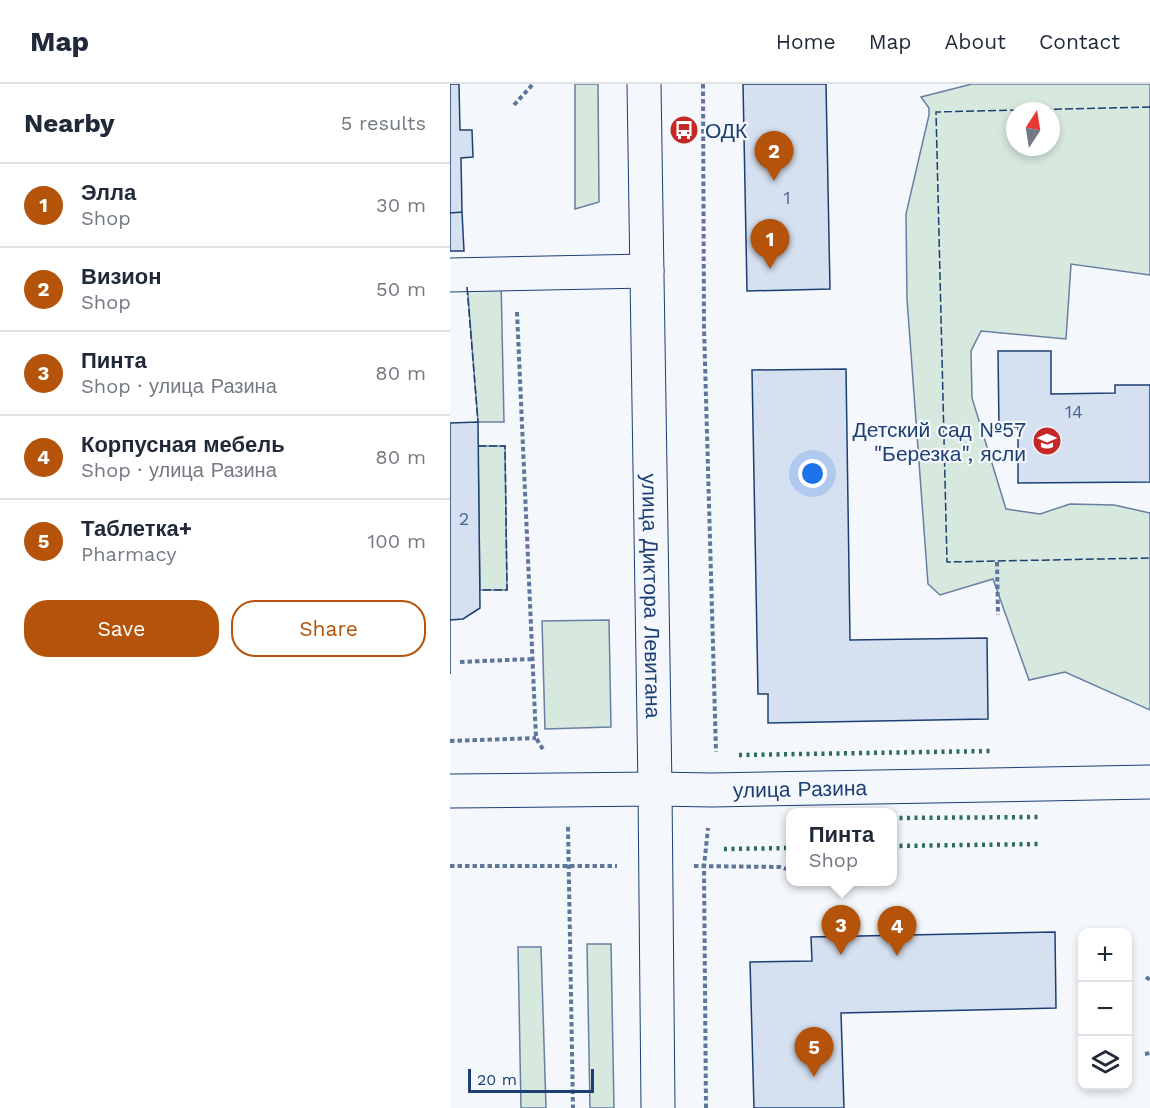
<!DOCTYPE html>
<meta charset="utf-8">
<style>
:root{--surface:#fff;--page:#f6f6f7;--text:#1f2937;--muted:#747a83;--line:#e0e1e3;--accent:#b45309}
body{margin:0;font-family:"Work Sans",sans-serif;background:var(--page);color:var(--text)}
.controls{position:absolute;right:18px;bottom:18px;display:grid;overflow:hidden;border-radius:12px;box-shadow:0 3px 9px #0003}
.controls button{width:54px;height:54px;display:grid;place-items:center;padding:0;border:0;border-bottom:2px solid var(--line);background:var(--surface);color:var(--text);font:30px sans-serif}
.compass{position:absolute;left:556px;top:18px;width:54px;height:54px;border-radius:50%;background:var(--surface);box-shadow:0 3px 9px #0003;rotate:12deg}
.scale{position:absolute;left:18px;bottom:15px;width:126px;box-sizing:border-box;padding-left:6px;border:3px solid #1d3f73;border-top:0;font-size:16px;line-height:21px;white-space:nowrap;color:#1d3f73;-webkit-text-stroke:4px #f4f7fb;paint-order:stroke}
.you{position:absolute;left:363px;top:390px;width:21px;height:21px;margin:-15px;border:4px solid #fff;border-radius:50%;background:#1a73e8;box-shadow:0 0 0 9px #1a73e833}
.badge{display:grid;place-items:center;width:39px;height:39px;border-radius:50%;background:var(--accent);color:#fff;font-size:20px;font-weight:700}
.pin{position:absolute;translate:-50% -50px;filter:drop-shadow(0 2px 3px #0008)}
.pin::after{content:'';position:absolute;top:32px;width:21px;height:18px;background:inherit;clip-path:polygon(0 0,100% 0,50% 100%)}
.popup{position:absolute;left:336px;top:724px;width:111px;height:78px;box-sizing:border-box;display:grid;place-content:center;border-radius:12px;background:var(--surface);filter:drop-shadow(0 2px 4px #0005);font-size:20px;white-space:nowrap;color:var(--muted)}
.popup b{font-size:22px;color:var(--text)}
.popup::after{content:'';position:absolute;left:50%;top:100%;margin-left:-12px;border:12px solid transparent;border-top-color:var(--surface)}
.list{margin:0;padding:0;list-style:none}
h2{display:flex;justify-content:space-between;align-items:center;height:78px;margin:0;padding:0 24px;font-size:26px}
h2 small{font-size:20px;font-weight:400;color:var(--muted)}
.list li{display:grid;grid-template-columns:39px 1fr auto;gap:18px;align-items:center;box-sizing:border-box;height:84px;padding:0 24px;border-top:2px solid var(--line)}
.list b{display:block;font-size:22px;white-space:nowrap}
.list p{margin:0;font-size:20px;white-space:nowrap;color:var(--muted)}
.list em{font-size:20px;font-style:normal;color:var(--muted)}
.actions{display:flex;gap:12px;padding:18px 24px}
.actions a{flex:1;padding:14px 0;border:2px solid var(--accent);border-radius:24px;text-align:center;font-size:21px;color:var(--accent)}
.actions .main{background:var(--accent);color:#fff}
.icon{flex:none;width:33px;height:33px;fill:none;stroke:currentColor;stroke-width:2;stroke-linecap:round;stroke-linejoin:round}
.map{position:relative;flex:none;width:700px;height:1024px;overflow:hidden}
header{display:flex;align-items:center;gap:36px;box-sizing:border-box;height:84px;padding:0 30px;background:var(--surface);border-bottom:2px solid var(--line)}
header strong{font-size:28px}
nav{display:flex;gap:33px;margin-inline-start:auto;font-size:21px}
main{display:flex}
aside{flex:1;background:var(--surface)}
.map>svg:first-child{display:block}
.green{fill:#d7e8df;stroke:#687fa3;stroke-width:1.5;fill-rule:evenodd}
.building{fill:#d5e0f0;stroke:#1d3f73;stroke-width:1.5}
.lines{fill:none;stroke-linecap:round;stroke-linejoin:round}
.minor-casing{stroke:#1d3f73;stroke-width:35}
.path{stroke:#5e769c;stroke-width:4;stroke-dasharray:4.5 3;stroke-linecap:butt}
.minor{stroke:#f4f7fb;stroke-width:33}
.hedge{stroke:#2c6c60;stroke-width:4.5;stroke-dasharray:3 4.5;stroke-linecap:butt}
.fence{stroke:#1d3f73;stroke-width:1.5;stroke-dasharray:8 3;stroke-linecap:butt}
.labels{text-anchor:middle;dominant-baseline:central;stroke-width:4.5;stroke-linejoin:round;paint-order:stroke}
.number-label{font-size:18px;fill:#4b6792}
.poi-label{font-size:21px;fill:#1d3f73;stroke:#f4f7fb;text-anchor:start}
.street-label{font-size:21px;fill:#1d3f73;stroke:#f4f7fb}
</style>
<header>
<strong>Map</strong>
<nav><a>Home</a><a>Map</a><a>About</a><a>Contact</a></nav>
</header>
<main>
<aside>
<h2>Nearby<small>5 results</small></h2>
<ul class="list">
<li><span class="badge">1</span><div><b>Элла</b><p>Shop</p></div><em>30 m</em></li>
<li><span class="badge">2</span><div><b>Визион</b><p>Shop</p></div><em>50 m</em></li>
<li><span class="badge">3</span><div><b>Пинта</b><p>Shop · улица Разина</p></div><em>80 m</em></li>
<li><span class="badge">4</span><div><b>Корпусная мебель</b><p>Shop · улица Разина</p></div><em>80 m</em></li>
<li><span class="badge">5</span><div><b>Таблетка+</b><p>Pharmacy</p></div><em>100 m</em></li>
</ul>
<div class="actions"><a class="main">Save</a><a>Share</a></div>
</aside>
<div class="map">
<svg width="700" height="1024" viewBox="0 0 700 1024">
<rect width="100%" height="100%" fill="#f4f7fb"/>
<path class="green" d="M125 0H148L149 118 125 125Z
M522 0H700V191L621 180 616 255 531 247 521 267 522 314 556 425 590 430 620 420 664 421 700 429V626L615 588 579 596 543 495 490 511 478 500 457 215 456 130 479 31V24L471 13ZM565 27H601V63H565Z
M51 196 54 338H28L17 198Z
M28 362H55L57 506H30Z
M159 536 161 643 95 645 92 537Z
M137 860H161L164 1024H140Z
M68 863H91L96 1024H71Z"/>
<path class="building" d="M0 0H9L10 46H22L23 73 11 74 12 128 0 129Z
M293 0H376L380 205 297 207Z
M12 128 14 167H0V129Z
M548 267H601V310L665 309V301H700V398L568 399V343H549Z
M396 285 400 556 537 554 538 635 318 639V610H308L302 286Z
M28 338 30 524 13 535 0 536V590V339Z
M605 848 606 924 391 929 394 1024H304L300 878 362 877 361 853Z"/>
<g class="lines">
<g class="minor-casing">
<g id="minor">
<path id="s1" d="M194 0 205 705 208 1024"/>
<path d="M0 191 197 187"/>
<path id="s2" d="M0 707 205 705 262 706 700 698"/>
</g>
</g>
<path class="path" d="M253 0 254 243 266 668
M64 21 83 0
M67 228 86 654 94 667
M547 478 548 531
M10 578 81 575
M0 657 86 654
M118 743 123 1024
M0 782H167
M244 782 330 783 340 786
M696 893 700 896
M695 970 700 969
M256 1024 254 782 258 744"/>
<use href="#minor" class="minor"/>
<path class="hedge" d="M289 671 541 667
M442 734 591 733
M442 762 592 760
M274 765 340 764"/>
<path class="fence" d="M700 23 486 28 497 478 700 474
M17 203 28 338
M28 362H55L57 506H30"/>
</g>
<defs>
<g id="bus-disc" transform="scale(1.5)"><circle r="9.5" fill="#c62828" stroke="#f4f7fb"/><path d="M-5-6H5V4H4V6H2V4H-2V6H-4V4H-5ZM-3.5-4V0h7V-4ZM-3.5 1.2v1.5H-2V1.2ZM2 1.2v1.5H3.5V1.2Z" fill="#fff"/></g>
<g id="school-disc" transform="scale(1.5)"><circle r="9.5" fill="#c62828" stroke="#f4f7fb"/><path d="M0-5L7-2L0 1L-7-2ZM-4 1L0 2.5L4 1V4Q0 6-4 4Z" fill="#fff"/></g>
</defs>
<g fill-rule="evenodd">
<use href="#bus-disc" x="234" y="46"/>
<use href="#school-disc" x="597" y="357"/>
</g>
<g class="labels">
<g class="number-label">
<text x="337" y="113">1</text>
<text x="624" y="327">14</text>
<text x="14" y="434">2</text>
</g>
<g class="poi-label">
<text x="255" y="46">ОДК</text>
<text x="576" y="345" text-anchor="end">Детский сад №57<tspan x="576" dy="24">"Березка", ясли</tspan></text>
</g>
<g class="street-label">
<text stroke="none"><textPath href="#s1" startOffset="512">улица Диктора Левитана</textPath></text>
<text stroke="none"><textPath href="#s2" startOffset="350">улица Разина</textPath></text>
</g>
</g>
</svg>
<div class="controls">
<button>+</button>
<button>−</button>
<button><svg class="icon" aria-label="layers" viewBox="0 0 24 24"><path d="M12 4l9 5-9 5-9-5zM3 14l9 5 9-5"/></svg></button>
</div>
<svg class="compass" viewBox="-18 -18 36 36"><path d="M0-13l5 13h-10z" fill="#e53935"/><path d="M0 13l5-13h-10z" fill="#747a83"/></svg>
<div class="scale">20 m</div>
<div class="you"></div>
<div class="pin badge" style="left:320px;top:185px">1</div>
<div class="pin badge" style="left:324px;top:97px">2</div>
<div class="pin badge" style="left:391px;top:871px">3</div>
<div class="popup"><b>Пинта</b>Shop</div>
<div class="pin badge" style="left:447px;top:872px">4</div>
<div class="pin badge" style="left:364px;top:993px">5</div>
</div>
</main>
